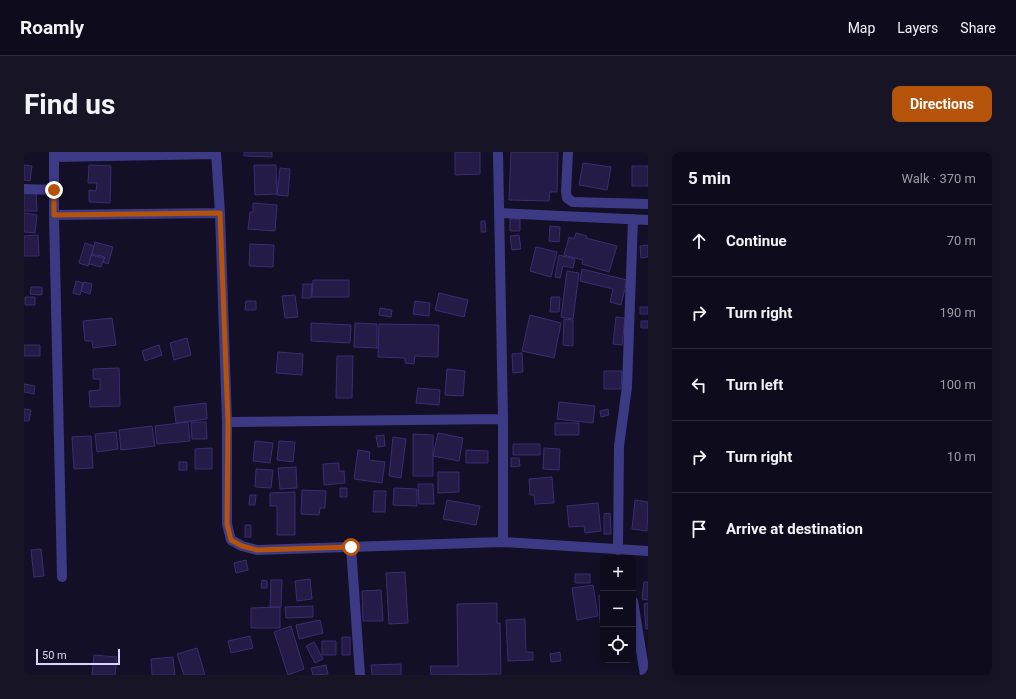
<!DOCTYPE html>
<meta charset="utf-8">
<style>
:root{--surface:#0e0b1c;--page:#171425;--text:#f1f3f6;--muted:#9b9ba3;--line:#2e2b3b;--accent:#b45309}
body{margin:0;font-family:Roboto,sans-serif;background:var(--page);color:var(--text)}
.controls{position:absolute;right:12px;bottom:12px;display:grid;overflow:hidden;border-radius:8px;box-shadow:0 2px 6px #0003}
.controls button{width:36px;height:36px;display:grid;place-items:center;padding:0;border:0;border-bottom:1px solid var(--line);background:var(--surface);color:var(--text);font:20px sans-serif}
.scale{position:absolute;left:12px;bottom:10px;width:84px;box-sizing:border-box;padding-left:4px;border:2px solid #d9d4ff;border-top:0;font-size:11px;line-height:14px;white-space:nowrap;color:#d9d4ff;-webkit-text-stroke:3px #130f26;paint-order:stroke}
.stop{position:absolute;width:12px;height:12px;margin:-9px;border:3px solid #b45309;border-radius:50%;background:#fff}
.stop.end{background:#b45309;border-color:#fff;box-shadow:0 1px 4px #0008}
.list{margin:0;padding:0;list-style:none}
h2{display:flex;justify-content:space-between;align-items:center;height:52px;margin:0;padding:0 16px;font-size:17px}
h2 small{font-size:13px;font-weight:400;color:var(--muted)}
.list li{display:grid;grid-template-columns:26px 1fr auto;gap:12px;align-items:center;box-sizing:border-box;height:72px;padding:0 16px;border-top:1px solid var(--line)}
.list b{display:block;font-size:15px;white-space:nowrap}
.list em{font-size:13px;font-style:normal;color:var(--muted)}
.icon{flex:none;width:22px;height:22px;fill:none;stroke:currentColor;stroke-width:2;stroke-linecap:round;stroke-linejoin:round}
.map{position:relative;flex:none;width:624px;height:523px;overflow:hidden;border-radius:8px}
header{display:flex;align-items:center;gap:24px;box-sizing:border-box;height:56px;padding:0 20px;background:var(--surface);border-bottom:1px solid var(--line)}
header strong{font-size:19px}
nav{display:flex;gap:22px;margin-inline-start:auto;font-size:14px}
.intro{display:flex;align-items:center;justify-content:space-between;box-sizing:border-box;height:96px;padding:0 24px}
h1{margin:0;font-size:28px}
.button{padding:10px 18px;border-radius:8px;background:var(--accent);color:#fff;font-size:14px;font-weight:700}
main{display:flex;gap:24px;padding:0 24px}
aside{flex:1;background:var(--surface);border-radius:8px;box-shadow:0 2px 6px #0003}
.map>svg:first-child{display:block}
.building{fill:#241b47;stroke:#3b2d73}
.lines{fill:none;stroke-linecap:round;stroke-linejoin:round}
.minor{stroke:#3d3a85;stroke-width:10}
.route{stroke:#b45309;stroke-width:5}
</style>
<header>
<strong>Roamly</strong>
<nav><a>Map</a><a>Layers</a><a>Share</a></nav>
</header>
<div class="intro"><h1>Find us</h1><a class="button">Directions</a></div>
<main>
<div class="map">
<svg width="624" height="523" viewBox="0 0 624 523">
<rect width="100%" height="100%" fill="#130f26"/>
<path class="building" d="M220 0H248V5L220 4Z
M431 0H456V22L431 23Z
M487 0H534L533 40H526L525 49 485 48Z
M559 11 587 15 583 38 555 33Z
M0 13 8 14 6 29 0 28Z
M65 13 87 14 86 51 65 50V38L72 39 73 31H64Z
M230 13H252L253 42 231 43Z
M608 14H624V34H608Z
M256 16 266 17 264 44 253 43Z
M0 38H12L13 59H0Z
M229 51 253 53 251 79 224 77 226 60H229Z
M0 61 13 63 11 81 0 80Z
M486 67H496V79H486Z
M457 69H461L462 80H457Z
M526 74 536 75 535 90 525 89Z
M552 81 563 84 562 86 593 94 585 120 558 112 559 108 540 103 545 85 550 87Z
M14 83 15 104H0V84Z
M495 83 497 97 488 98 486 84Z
M71 90 89 95 84 112 79 110 81 105 68 102Z
M61 91 70 94 64 114 55 111Z
M226 92 250 93 249 115 225 114Z
M624 93V105L617 106 616 94Z
M512 95 533 100 527 125 506 119Z
M67 103 80 106 77 115 65 112Z
M535 103 551 107 549 116 539 114 536 126 531 125Z
M558 117 603 128 597 153 586 150 589 137 556 129Z
M543 119 555 121 549 167 537 165Z
M289 128H325V145H288Z
M52 129 59 131 56 143 49 141Z
M60 130 68 132 66 142 57 139Z
M279 132H288L287 146H278Z
M7 135H18V143L6 142Z
M415 141 444 148 440 165 411 158Z
M271 143 274 165 261 166 258 144Z
M1 145H11V153H1Z
M527 145H536L535 160H526Z
M222 149H232V158H221Z
M391 149 406 151 405 164 389 162Z
M616 155H624V162H616Z
M356 156 368 158 367 165 355 163Z
M506 163 537 171 530 206 498 199Z
M592 165 601 166 598 193 589 192Z
M88 166 92 193 69 196 68 189H61L59 169Z
M540 167 549 168V194L539 193Z
M617 169H624V176H617Z
M287 171 327 173 326 191 287 189Z
M331 171 353 172V196L330 195Z
M355 172 415 173 414 205 391 204 390 212 381 211V206L354 205Z
M163 186 167 203 150 208 146 191Z
M0 193H16V204H0Z
M135 193 138 203 121 209 118 199Z
M254 200 279 202 278 223 252 221Z
M498 201 499 220 489 221 488 202Z
M313 204H329L328 246H312Z
M95 216 96 254 66 255 65 239 76 238V227H69V217Z
M423 217 441 219 439 244 421 243Z
M580 219H598L597 237H580Z
M0 232 11 234 10 242 0 240Z
M394 236 416 238 415 253 392 251Z
M535 250 571 254 569 271 533 267Z
M182 251 183 267 152 271 150 255Z
M0 257 7 258 5 269H0Z
M584 257 585 263 577 265 576 259Z
M164 270 166 289 133 292 131 274Z
M167 270H182L183 287H168Z
M531 271H555V283H531Z
M128 274 131 294 97 298 95 278Z
M92 280 94 297 73 300 71 282Z
M414 281 439 286 435 309 409 304Z
M389 282 409 283V324H389Z
M360 283 361 294 354 295 352 284Z
M67 284 69 316 50 317 48 285Z
M369 285 382 287 377 326 365 324Z
M231 289 249 291 246 311 229 309Z
M255 289 271 290 269 310 253 308Z
M489 292H516V303H489Z
M188 296V317H171V297Z
M520 296 536 297 535 318 519 317Z
M334 298 346 300 345 308 361 310 358 331 330 327Z
M442 298 464 299V311H442Z
M487 306H495L496 314 487 315Z
M155 310H163V318H155Z
M315 311V319H320L321 331 300 333 299 312Z
M272 315 273 336 256 337 254 316Z
M232 317 249 318 247 336 231 335Z
M414 320H435V340L414 341Z
M528 325 530 351 511 352 510 343H506L505 327Z
M394 332H409L410 352H395Z
M316 336H323V345H316Z
M370 336 393 337V354L369 353Z
M278 338 302 339 301 356H296L295 363 277 362Z
M350 339H362L361 360H349Z
M271 340V383H253V354H246V341Z
M226 343H232L231 353H225Z
M423 348 456 354 452 373 419 367Z
M611 348 624 350 623 379 608 377Z
M574 351 577 379 561 381 560 374 545 375 543 354Z
M586 361 587 382H580V362Z
M221 373H227V385H221Z
M17 397 20 424 10 425 7 398Z
M222 408 224 418 212 421 210 411Z
M381 420 384 471 365 472 362 421Z
M551 422H566V431H551Z
M286 427 288 447 273 449 271 429Z
M238 428 243 429V436H237Z
M247 428H258L257 455H246Z
M620 430H624V448L618 447Z
M569 433 574 464 553 468 548 436Z
M357 438 359 469H339L338 439Z
M575 443H579V471H576Z
M473 451V471H476L477 522 407 523 406 514H434L433 452Z
M624 451V477H622L620 452Z
M289 454V465L262 466 261 455Z
M256 455V476H227V456Z
M501 467 502 500H509V508L484 509 482 468Z
M296 468 299 481 275 487 272 473Z
M267 474 280 517 264 523 250 480Z
M226 484 229 496 207 501 204 489Z
M318 485H326V503H318Z
M298 489H312V503H298Z
M290 490 299 507 291 511 282 494Z
M173 496 181 523H160L153 502Z
M536 500 537 509 527 510 526 502Z
M70 503 93 505 91 523H68Z
M149 505 151 523H128L127 507Z
M377 512V523H348L347 513Z
M302 513 304 522 289 523 287 516Z"/>
<g class="lines">
<path class="minor" d="M30 0V63L38 425
M192 0 196 61 203 270V372L207 388 218 394 233 398 479 390 624 399
M474 0 479 267V390
M544 0 542 40 543 46 549 50 624 52
M30 5 192 2
M0 37 30 38
M475 61 624 68
M30 63 196 61
M203 270 479 267
M327 395 336 523
M594 398 595 294 603 235 609 67
M609 449 621 523"/>
</g>
<g class="lines">
<path class="route" d="M30 38V63L196 61 204 270 203 372 207 388 218 394 233 398 327 395"/>
</g>
</svg>
<div class="controls">
<button>+</button>
<button>−</button>
<button><svg class="icon" aria-label="locate" viewBox="0 0 24 24"><circle cx="12" cy="12" r="6"/><path d="M12 2v4M12 18v4M2 12h4M18 12h4"/></svg></button>
</div>
<div class="scale">50 m</div>
<div class="stop" style="left:327px;top:395px"></div>
<div class="stop end" style="left:30px;top:38px"></div>
</div>
<aside>
<h2>5 min<small>Walk · 370 m</small></h2>
<ul class="list">
<li><svg class="icon" aria-label="ahead" viewBox="0 0 24 24"><path d="M12 20V5M6 11l6-6 6 6"/></svg><div><b>Continue</b></div><em>70 m</em></li>
<li><svg class="icon" aria-label="right" viewBox="0 0 24 24"><path d="M7 20v-9h11M14 6l5 5-5 5"/></svg><div><b>Turn right</b></div><em>190 m</em></li>
<li><svg class="icon" aria-label="left" viewBox="0 0 24 24"><path d="M17 20v-9H6M10 6l-5 5 5 5"/></svg><div><b>Turn left</b></div><em>100 m</em></li>
<li><svg class="icon" aria-label="right" viewBox="0 0 24 24"><path d="M7 20v-9h11M14 6l5 5-5 5"/></svg><div><b>Turn right</b></div><em>10 m</em></li>
<li><svg class="icon" aria-label="arrive" viewBox="0 0 24 24"><path d="M6 21V4h12l-3 4 3 4H6"/></svg><div><b>Arrive at destination</b></div></li>
</ul>
</aside>
</main>
